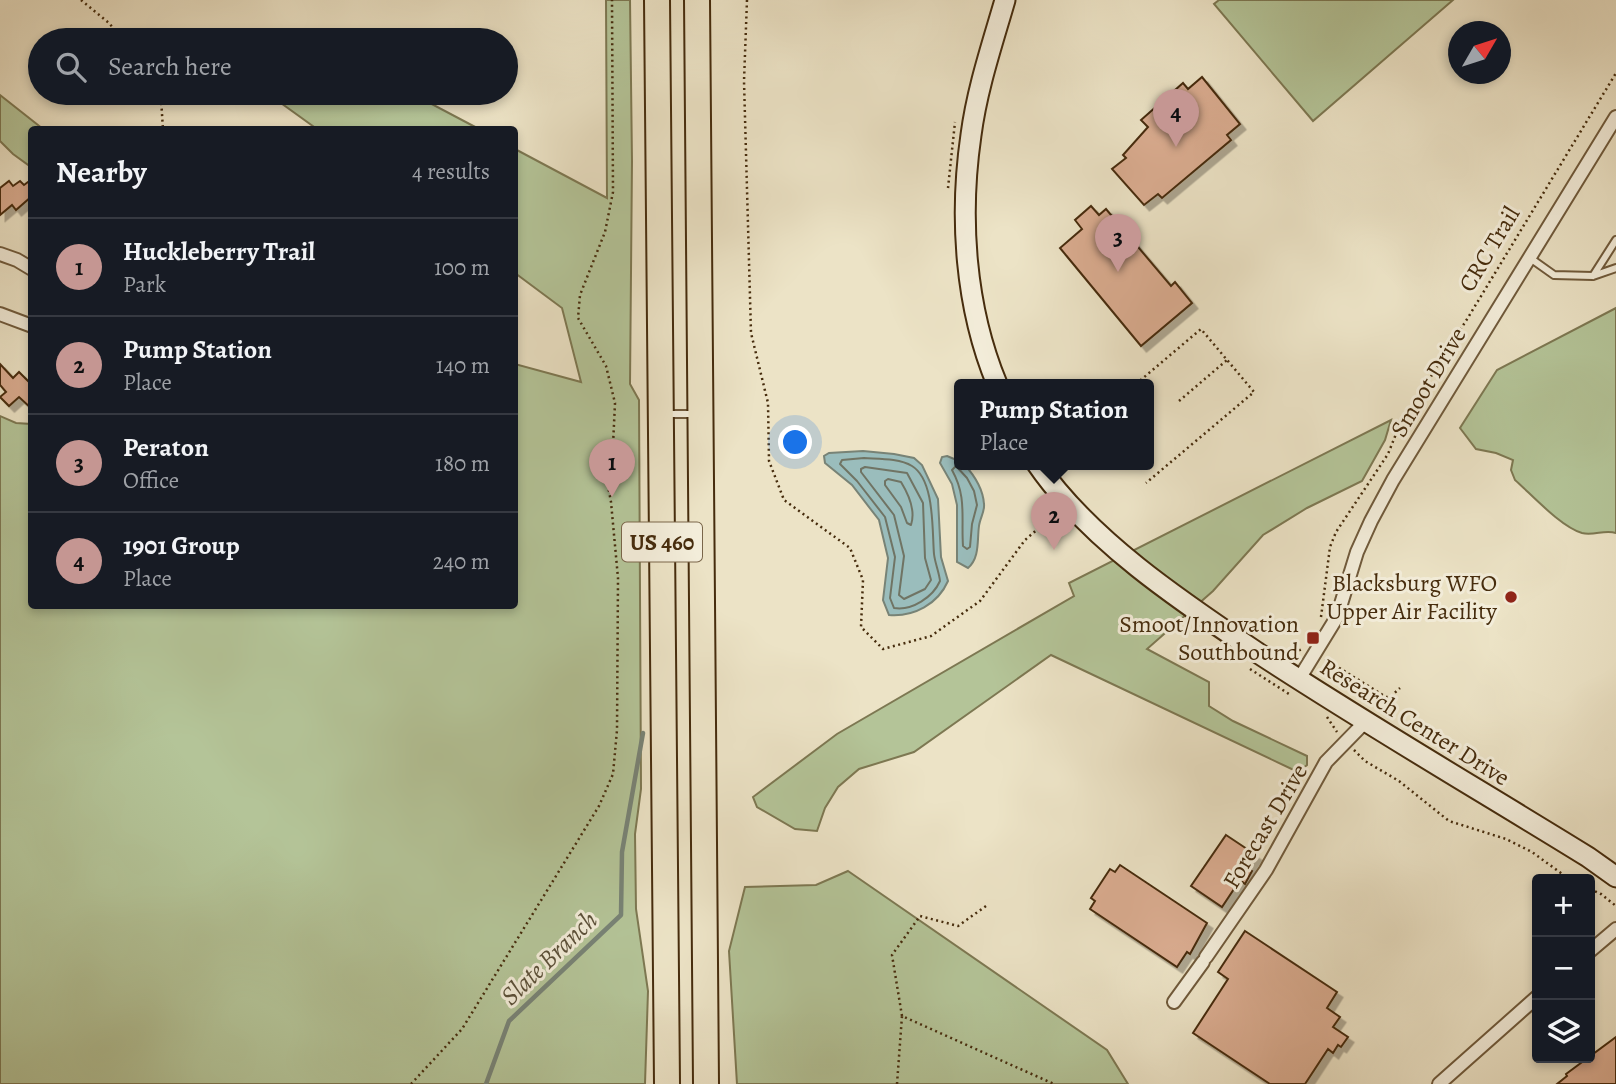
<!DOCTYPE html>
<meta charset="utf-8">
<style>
:root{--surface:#171b24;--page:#242831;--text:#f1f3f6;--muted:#9ea1a6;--line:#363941;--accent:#c59692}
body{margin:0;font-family:Alegreya,serif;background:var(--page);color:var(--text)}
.controls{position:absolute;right:21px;bottom:21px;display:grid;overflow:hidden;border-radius:7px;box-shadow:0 4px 10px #0003}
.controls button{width:63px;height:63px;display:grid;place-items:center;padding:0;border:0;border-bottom:2px solid var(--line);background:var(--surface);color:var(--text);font:35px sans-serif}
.compass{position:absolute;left:1448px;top:21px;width:63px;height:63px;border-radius:50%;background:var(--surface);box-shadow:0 4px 10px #0003;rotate:51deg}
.you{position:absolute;left:796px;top:443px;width:24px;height:24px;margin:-18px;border:5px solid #fff;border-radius:50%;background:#1a73e8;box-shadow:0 0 0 10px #1a73e833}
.badge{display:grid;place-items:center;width:46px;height:46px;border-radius:50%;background:var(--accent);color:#111;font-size:23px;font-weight:700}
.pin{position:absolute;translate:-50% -58px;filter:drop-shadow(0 2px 4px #0008)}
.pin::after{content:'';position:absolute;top:37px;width:24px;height:21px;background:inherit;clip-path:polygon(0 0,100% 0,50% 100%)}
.popup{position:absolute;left:954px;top:379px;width:200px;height:91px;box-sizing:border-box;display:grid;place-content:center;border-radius:7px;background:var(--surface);filter:drop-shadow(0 2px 5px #0005);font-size:23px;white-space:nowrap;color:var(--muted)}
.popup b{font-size:26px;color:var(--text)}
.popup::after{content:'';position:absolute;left:50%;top:100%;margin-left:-14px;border:14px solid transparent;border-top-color:var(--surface)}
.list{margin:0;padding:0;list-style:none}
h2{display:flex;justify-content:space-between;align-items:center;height:91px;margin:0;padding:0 28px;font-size:30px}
h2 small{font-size:23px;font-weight:400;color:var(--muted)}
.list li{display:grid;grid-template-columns:46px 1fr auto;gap:21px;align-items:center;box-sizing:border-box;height:98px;padding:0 28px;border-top:2px solid var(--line)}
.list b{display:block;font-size:26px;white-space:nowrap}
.list p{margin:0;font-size:23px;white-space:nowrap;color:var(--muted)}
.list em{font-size:23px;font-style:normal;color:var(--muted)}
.icon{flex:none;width:38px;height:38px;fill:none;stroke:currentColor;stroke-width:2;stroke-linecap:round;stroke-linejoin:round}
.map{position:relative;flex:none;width:1616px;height:1084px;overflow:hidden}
.search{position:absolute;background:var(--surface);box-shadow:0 4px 10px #0003;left:28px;top:28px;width:490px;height:77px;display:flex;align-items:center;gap:18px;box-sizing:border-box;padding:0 24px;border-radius:38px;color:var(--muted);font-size:26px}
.panel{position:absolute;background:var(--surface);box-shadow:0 4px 10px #0003;left:28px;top:126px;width:490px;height:483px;border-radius:7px}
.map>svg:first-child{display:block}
.green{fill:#b4c498;stroke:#7d7852;stroke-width:2}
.water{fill:#9abdbc;stroke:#788376;stroke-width:2}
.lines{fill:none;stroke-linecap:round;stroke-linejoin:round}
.shore{stroke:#707464;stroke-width:2}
.stream{stroke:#788376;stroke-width:4.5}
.building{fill:#daac90;stroke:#462c0d;stroke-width:2;filter:url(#shadow)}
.lane-casing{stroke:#705a3b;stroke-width:10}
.street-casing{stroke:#705a3b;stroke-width:16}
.secondary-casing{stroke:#462c0d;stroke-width:23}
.highway-casing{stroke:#462c0d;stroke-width:28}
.path{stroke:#462c0d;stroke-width:2.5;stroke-dasharray:2 3.5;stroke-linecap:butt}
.lane{stroke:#f3edda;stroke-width:6}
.street{stroke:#f3edda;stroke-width:12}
.secondary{stroke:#f3edda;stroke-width:19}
.highway{stroke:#ece3c6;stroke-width:24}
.poi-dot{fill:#8f2418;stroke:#f3edda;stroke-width:2.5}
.labels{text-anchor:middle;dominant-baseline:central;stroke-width:6;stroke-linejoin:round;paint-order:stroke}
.shield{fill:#f3edda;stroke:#7a664a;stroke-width:2}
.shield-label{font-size:23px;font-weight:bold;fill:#462c0d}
.street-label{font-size:24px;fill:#462c0d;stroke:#f3edda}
.poi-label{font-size:24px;fill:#462c0d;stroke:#f3edda;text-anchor:end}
.water-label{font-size:26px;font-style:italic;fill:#5b5039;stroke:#f3edda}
</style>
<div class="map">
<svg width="1616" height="1084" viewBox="0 0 1616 1084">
<defs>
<filter id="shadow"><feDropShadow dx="5.5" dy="5.5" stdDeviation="0" flood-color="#0004"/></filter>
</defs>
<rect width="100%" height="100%" fill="#ece3c6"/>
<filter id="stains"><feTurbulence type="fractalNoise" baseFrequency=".00286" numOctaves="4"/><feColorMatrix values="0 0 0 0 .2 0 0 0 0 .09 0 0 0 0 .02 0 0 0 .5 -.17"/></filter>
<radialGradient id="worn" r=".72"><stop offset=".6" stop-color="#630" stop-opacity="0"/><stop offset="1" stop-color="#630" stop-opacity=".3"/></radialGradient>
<path class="green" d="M606 0H630L632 161 630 384 639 400 641 789 635 834 636 909 648 991 645 1084H0V416L16 423 31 424 32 606H514L515 364 581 382 562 308 515 273V149L607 198Z
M1219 0H1453L1313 121 1214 4Z
M267 93H411L479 129H317Z
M0 95 43 129 32 130 31 167 13 154 0 141Z
M1616 308V533C1605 529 1594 536 1582 533 1561 527 1532 495 1515 480L1511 470 1513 460 1496 453 1476 449 1460 428 1497 370Z
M1391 420 1385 440 1362 481 1307 508 1263 535 1213 591 1147 649 1209 682V706L1233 721 1307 756V765L1298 772 1051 655 914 752 859 769 838 787 825 808 817 831 795 829 757 807 753 797 837 734 1074 596 1069 583Z
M848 871 1107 1050 1128 1084H737L729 951 745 887 816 885Z"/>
<path class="water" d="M863 451 894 454 914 458 922 465 938 499 941 557 948 581C938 604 914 617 889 615L883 600 888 558 879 520 852 485 825 463 824 456 829 453Z
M947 456 959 461 960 464H964C974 475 983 488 984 504 985 511 980 518 979 526 977 540 980 558 968 568L957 562V505L952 484 940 463 942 457Z"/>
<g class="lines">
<path class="shore" d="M864 458C878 459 899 458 912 466 935 480 932 531 934 554 935 563 939 572 940 581 933 597 912 611 894 608L890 598 895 557 885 517 857 481 840 464 842 460Z
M956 466 967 478 974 491 977 505 972 524 970 547 967 549 963 546C961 517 967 497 952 470Z
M865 467 907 473 923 503 925 558 931 580 925 589 904 599 899 595 904 556 894 515 861 472V469Z
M888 479 901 482C909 495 916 510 911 525L907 523 901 507 885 485V481Z"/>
<path class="stream" d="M486 1084 509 1021 621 915 622 852 643 733"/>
</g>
<path class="building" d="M1202 77 1240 124 1227 135 1231 140 1162 198 1158 194 1144 205 1112 169 1126 158 1123 155 1148 127 1141 120 1183 83 1188 89Z
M32 179V196L16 210 12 205 0 215V188L9 181 13 186 20 181 24 185Z
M1091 206 1099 215 1106 209 1171 286 1175 282 1192 303 1141 346 1060 248 1082 229 1075 220Z
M0 364 13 378 19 372 32 385V409L19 397 9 406 0 397 6 392 0 385Z
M1226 835 1256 855 1248 868 1252 871 1245 884 1240 880 1222 907 1191 886Z
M1120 865 1207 923 1190 954 1187 952 1177 967 1090 909 1095 901 1091 898 1110 869 1115 872Z
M1245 931 1337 992 1327 1008 1340 1017 1333 1027 1348 1037 1341 1047 1338 1045 1333 1053 1328 1049 1305 1084H1270L1193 1033 1228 979 1218 972Z
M1616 1037V1084H1557L1567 1076 1566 1074Z"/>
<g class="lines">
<g class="lane-casing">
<path id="lane" d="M1530 258 1554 275 1593 276 1616 268
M1593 276 1616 240
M667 414H695"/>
</g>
<g class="street-casing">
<path id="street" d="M0 254 17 260 32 269
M0 314 32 326
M1299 679 1337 617 1357 552 1371 521 1393 480 1616 117
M1590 951 1616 929
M1206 957 1266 870 1326 762 1366 721
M1174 1002 1203 962
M1439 1084 1537 997"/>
</g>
<g class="secondary-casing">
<path id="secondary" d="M997 384C965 307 959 217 971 135 977 89 992 45 1005 0
M1037 464C1089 540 1182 602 1258 653 1366 724 1478 789 1588 857L1616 877"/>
</g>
<g class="highway-casing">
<path id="highway" d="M657 0 667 1084
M697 0 706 1084"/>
</g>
<path class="path" d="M81 0 109 23 123 40
M747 0 744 81 751 333 768 403 769 461 784 500 850 548 863 580 861 627 883 649 931 636 980 601 1025 540 1054 515
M158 93 161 98 163 130
M948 188 955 122
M1136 384 1201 329 1254 392 1146 483
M1179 401 1227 360
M1044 502 1066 525
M1321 617 1330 547 1336 532 1388 454 1398 429 1469 316 1616 73
M1289 655 1302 649
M1325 659 1386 697H1390L1400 688
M1250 669 1289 694
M1327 717 1337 732
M1354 750 1365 761 1399 781 1449 821 1506 839 1532 852 1569 879
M1590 889 1601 894 1616 906
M902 1016 892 955 920 916 958 926 986 906
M411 1084 462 1029 599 806 613 774 617 730 618 578 611 502 607 480 608 461 613 445 615 403 606 366 578 318 580 295 605 232 613 192 612 0
M897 1084 902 1016 1054 1084"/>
<use href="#lane" class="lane"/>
<use href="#street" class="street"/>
<use href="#secondary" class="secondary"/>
<use href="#highway" class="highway"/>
</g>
<g class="poi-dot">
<circle cx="1511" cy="597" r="7"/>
<rect x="1306" y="631" width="14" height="14" rx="3.5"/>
</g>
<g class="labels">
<rect class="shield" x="622" y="522.5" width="80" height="39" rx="5"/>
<g class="shield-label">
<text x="662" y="542">US 460</text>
</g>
<g class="street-label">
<text transform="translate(1489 249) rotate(-59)">CRC Trail</text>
<text transform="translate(1428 382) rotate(-59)">Smoot Drive</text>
<text transform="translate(1415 722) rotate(32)">Research Center Drive</text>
<text transform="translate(1265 826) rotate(-59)">Forecast Drive</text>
</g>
<g class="poi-label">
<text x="1497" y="583">Blacksburg WFO<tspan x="1497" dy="28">Upper Air Facility</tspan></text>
<text x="1299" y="624">Smoot/Innovation<tspan x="1299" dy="28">Southbound</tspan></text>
</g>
<g class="water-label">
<text transform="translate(549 958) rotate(-44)">Slate Branch</text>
</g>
</g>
<rect width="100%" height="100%" filter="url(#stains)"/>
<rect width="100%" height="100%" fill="url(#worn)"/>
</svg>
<div class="controls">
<button>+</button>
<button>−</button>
<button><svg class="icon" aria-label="layers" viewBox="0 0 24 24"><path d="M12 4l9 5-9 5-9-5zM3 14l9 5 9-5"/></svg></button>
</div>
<svg class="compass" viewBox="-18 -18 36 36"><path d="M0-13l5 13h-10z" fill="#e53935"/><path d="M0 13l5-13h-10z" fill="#9ea1a6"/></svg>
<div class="you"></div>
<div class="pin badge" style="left:612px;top:497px">1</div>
<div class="pin badge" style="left:1054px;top:550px">2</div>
<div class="popup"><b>Pump Station</b>Place</div>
<div class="pin badge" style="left:1118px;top:272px">3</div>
<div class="pin badge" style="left:1176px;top:147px">4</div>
<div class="search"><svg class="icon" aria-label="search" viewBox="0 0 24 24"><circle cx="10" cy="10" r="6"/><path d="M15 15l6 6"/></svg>Search here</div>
<section class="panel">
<h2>Nearby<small>4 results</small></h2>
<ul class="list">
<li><span class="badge">1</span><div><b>Huckleberry Trail</b><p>Park</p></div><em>100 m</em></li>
<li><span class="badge">2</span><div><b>Pump Station</b><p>Place</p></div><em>140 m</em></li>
<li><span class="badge">3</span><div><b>Peraton</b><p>Office</p></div><em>180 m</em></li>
<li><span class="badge">4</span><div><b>1901 Group</b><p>Place</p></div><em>240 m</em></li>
</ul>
</section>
</div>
